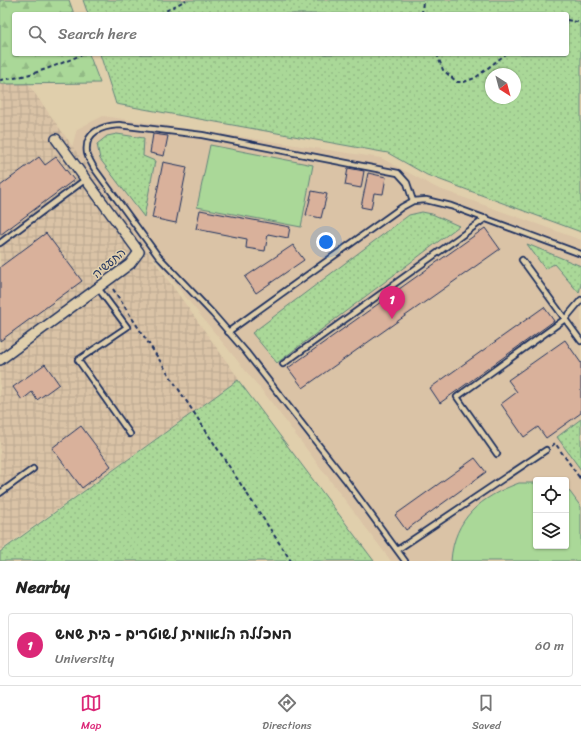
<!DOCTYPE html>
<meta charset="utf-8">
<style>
:root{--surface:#fff;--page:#f6f6f6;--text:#222;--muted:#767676;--line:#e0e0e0;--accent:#db2777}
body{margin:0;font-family:Sriracha,"Playpen Sans Hebrew",sans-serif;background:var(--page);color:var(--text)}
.controls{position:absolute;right:12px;bottom:12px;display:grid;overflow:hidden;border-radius:4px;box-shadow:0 1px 3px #0004}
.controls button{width:36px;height:36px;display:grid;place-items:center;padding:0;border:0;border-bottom:1px solid var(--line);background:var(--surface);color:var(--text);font:20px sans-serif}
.compass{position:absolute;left:485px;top:68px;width:36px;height:36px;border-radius:50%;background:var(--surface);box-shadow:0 1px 3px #0004;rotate:144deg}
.you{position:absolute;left:326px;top:242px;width:14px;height:14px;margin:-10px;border:3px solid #fff;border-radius:50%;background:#1a73e8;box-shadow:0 0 0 6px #1a73e833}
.badge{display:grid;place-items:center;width:26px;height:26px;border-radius:50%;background:var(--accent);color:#fff;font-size:13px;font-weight:700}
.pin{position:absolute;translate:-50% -33px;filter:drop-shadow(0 1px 2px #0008)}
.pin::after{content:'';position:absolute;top:21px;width:14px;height:12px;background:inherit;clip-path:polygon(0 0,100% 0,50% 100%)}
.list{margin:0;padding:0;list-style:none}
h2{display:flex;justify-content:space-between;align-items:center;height:52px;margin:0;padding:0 16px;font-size:17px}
h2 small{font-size:13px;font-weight:400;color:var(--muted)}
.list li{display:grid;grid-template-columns:26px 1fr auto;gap:12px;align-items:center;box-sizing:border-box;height:64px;margin:0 8px 8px;padding:0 8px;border:1px solid var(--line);border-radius:4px}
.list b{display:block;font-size:15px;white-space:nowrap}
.list p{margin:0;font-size:13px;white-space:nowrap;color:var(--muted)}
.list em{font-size:13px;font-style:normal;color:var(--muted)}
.icon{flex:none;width:22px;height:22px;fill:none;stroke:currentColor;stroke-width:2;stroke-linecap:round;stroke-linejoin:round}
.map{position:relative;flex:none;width:581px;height:561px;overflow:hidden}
.search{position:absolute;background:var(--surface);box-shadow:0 1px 3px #0004;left:12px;right:12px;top:12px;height:44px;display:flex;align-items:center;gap:10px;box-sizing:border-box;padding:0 14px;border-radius:4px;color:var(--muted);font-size:15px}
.sheet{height:124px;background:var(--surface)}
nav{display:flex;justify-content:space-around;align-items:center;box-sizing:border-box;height:56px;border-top:1px solid var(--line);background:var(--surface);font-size:11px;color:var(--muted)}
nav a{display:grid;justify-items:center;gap:2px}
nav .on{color:var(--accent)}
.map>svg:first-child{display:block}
.built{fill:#dac3a6;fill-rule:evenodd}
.industrial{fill:url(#industrial-grid)}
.grass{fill:url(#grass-dots);stroke:#62847b;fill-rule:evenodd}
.forest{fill:url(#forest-firs);stroke:#62847b}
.green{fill:#aad898;stroke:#62847b}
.building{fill:#d9b19b;stroke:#1b2f5e}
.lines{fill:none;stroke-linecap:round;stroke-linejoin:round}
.service-casing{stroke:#1b2f5e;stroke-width:8}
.minor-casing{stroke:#1b2f5e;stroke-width:12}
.path{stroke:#1b2f5e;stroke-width:2;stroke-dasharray:4 3;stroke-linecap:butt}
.service{stroke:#e0cfac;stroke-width:4.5}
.minor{stroke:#e0cfac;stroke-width:9}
.labels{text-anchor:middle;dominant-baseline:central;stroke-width:3;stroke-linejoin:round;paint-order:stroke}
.street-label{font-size:12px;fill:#1b2f5e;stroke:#e0cfac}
</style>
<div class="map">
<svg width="581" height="561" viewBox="0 0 581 561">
<defs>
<pattern id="industrial-grid" width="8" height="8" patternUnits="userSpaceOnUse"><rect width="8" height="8" fill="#dac3a6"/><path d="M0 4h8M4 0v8" fill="none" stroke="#baa891"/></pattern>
<pattern id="grass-dots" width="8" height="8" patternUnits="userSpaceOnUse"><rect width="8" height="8" fill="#aad898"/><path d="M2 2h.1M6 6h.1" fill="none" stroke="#92ba85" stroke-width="1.8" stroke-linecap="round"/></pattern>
<pattern id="forest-firs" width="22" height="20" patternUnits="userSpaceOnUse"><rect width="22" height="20" fill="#aad898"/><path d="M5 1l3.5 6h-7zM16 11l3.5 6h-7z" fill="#92ba85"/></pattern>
</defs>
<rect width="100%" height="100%" fill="#e0cfac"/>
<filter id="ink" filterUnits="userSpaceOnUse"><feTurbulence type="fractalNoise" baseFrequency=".025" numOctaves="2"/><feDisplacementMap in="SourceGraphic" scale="8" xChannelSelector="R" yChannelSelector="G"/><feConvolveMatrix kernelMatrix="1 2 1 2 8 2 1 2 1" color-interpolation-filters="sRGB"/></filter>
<g filter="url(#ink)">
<path class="built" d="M103 116 381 158 437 188 581 240V561H391L268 398 86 175 70 154 77 129ZM536 480H566V546H536Z"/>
<path class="industrial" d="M0 84H28L239 379 0 550Z"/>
<path class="grass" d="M83 0H581V232L427 175 388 153 116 104 100 54H567V14H88ZM491 74H515V98H491Z
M117 134 144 138 143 156 155 161 144 217 100 159 97 144 107 136Z
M422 212 432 214 459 226 277 363 252 333 409 215Z
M527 244 581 266V284L579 293 554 264 545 269Z
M238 380 374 561H0V552Z
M581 419V470L557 437Z"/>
<path class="forest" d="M0 0H69L74 14H14V54H89L100 83 0 84Z"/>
<path class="green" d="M210 145 313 165 301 227 197 207Z
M519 483H536V546H566V489L570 492 581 507V561H451C454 518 481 497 519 483Z"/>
<path class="building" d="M153 134 168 136 164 156 150 153Z
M39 157 45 165 56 157 74 180 0 235V186Z
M163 162 187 167 176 223 152 218Z
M348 168 364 171 361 188 345 185Z
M368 173 386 177 383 194 374 193 371 209 361 207Z
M312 191 327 194 321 218 306 215Z
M200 210 290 227 288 238 268 234 265 251 246 248 247 239 196 229Z
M485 228 500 249 303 388 288 368Z
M46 233 82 281 0 341V267Z
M293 245 304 260 256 293 245 277Z
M544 307 554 321 440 403 430 388Z
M565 340 581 363V413L546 438 538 427 524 437 501 404 517 392 508 380Z
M45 364 59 384 37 400 32 392 22 400 13 387Z
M81 426 111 466 82 488 52 448Z
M475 458 486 472 406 530 395 515Z"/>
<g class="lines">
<g class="service-casing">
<path id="service" d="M0 243 86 179
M522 260 581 341
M98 288 127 327 78 360 130 434
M228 332 402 207 413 201 426 200 451 206 581 254
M283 364 486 218
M497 454 457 397 565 319 581 300
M0 493 33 469
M397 550 546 450
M405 561 345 479 246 352 213 314 158 256 94 168C92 164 88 158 87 153 84 132 102 126 119 125L202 135 398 173 407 183 413 201"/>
</g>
<g class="minor-casing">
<path id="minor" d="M0 360 130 264 139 252 56 139"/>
</g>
<path class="path" d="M160 14 186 0
M422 14 423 0
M567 20 577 22 581 25
M437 54 443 70 457 82H464L475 78 506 54
M0 80C29 77 56 66 83 54
M113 289 291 561
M552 446 555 443 579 477
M581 476 579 477 581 480"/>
<use href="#service" class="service"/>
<use href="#minor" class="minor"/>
</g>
</g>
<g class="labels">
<g class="street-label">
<text transform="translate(109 263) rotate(-40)">התעשיה</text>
</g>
</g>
</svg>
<div class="controls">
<button><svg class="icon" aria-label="locate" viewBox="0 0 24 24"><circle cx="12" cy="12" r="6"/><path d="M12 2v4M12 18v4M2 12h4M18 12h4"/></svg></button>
<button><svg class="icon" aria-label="layers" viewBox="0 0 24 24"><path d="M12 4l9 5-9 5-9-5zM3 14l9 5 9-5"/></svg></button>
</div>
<svg class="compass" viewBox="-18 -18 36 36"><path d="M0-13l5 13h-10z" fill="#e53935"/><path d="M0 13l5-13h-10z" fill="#767676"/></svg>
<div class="you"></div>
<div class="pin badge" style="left:392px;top:319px">1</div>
<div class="search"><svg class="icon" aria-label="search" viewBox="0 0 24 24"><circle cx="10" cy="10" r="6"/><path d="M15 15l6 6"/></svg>Search here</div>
</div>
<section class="sheet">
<h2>Nearby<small></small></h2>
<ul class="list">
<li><span class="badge">1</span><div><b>המכללה הלאומית לשוטרים - בית שמש</b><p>University</p></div><em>60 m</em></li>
</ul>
</section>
<nav>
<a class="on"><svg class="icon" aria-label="map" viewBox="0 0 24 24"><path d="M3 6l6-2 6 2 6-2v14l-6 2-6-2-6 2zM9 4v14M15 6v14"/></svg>Map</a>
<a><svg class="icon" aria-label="directions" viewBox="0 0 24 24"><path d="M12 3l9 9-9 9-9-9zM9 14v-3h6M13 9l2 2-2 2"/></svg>Directions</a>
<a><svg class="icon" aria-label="saved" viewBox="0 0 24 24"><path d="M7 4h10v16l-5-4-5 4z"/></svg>Saved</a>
</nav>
